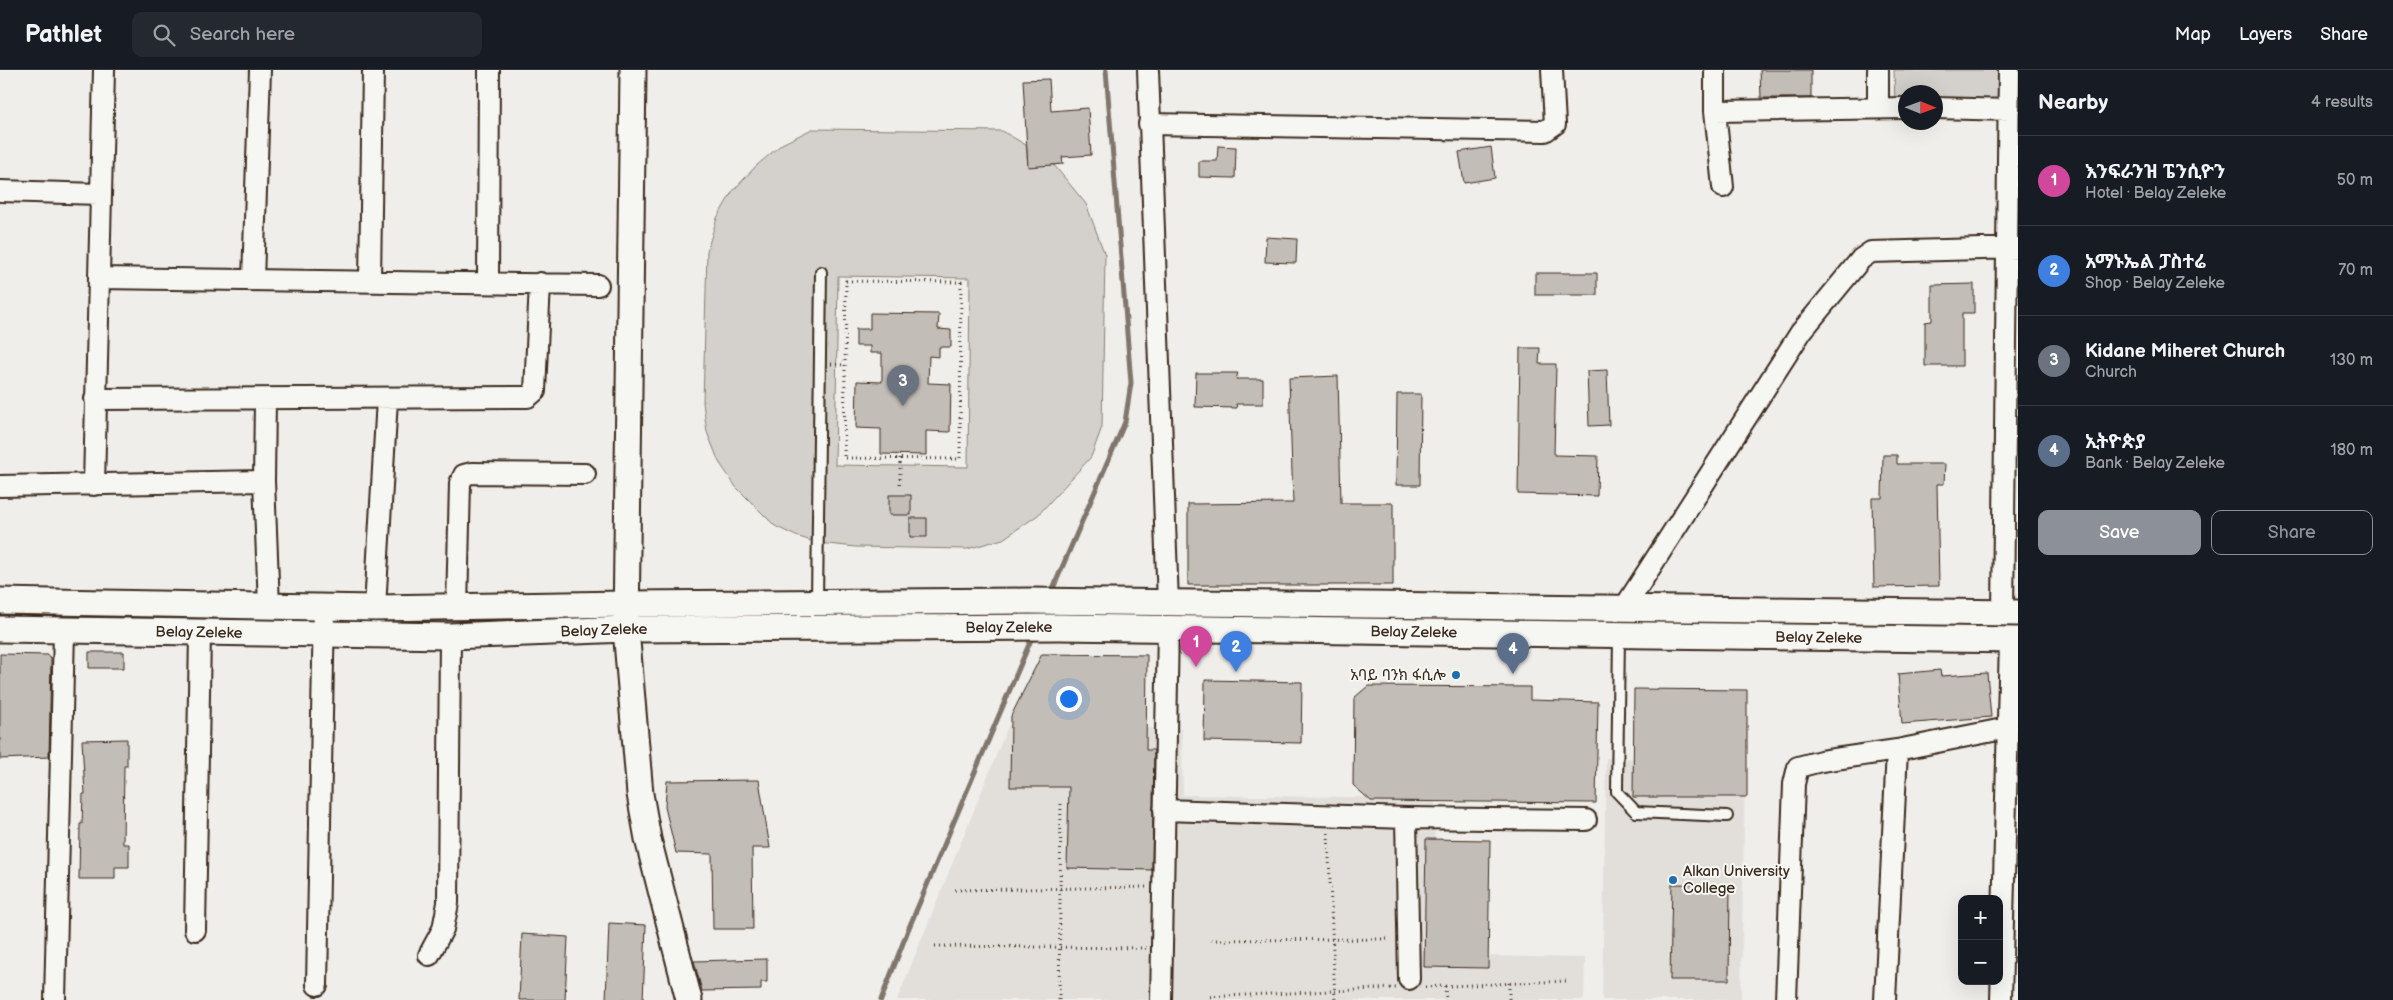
<!DOCTYPE html>
<meta charset="utf-8">
<style>
:root{--surface:#171b24;--page:#242831;--text:#f1f3f6;--muted:#9ea1a6;--line:#363941;--accent:#8c9099}
body{margin:0;font-family:"Balsamiq Sans","Noto Sans Ethiopic",sans-serif;background:var(--page);color:var(--text)}
.controls{position:absolute;right:15px;bottom:15px;display:grid;overflow:hidden;border-radius:10px;box-shadow:0 5px 20px #0002}
.controls button{width:45px;height:45px;display:grid;place-items:center;padding:0;border:0;border-bottom:1px solid var(--line);background:var(--surface);color:var(--text);font:25px sans-serif}
.compass{position:absolute;left:1898px;top:15px;width:45px;height:45px;border-radius:50%;background:var(--surface);box-shadow:0 5px 20px #0002;rotate:91deg}
.you{position:absolute;left:1068px;top:628px;width:18px;height:18px;margin:-12px;border:4px solid #fff;border-radius:50%;background:#1a73e8;box-shadow:0 0 0 8px #1a73e833}
.badge{display:grid;place-items:center;width:32px;height:32px;border-radius:50%;background:var(--accent);color:#fff;font-size:16px;font-weight:700}
.pin{position:absolute;translate:-50% -41px;filter:drop-shadow(0 1px 2px #0008)}
.pin::after{content:'';position:absolute;top:26px;width:18px;height:15px;background:inherit;clip-path:polygon(0 0,100% 0,50% 100%)}
.list{margin:0;padding:0;list-style:none}
h2{display:flex;justify-content:space-between;align-items:center;height:65px;margin:0;padding:0 20px;font-size:21px}
h2 small{font-size:16px;font-weight:400;color:var(--muted)}
.list li{display:grid;grid-template-columns:32px 1fr auto;gap:15px;align-items:center;box-sizing:border-box;height:90px;padding:0 20px;border-top:1px solid var(--line)}
.list b{display:block;font-size:19px;white-space:nowrap}
.list p{margin:0;font-size:16px;white-space:nowrap;color:var(--muted)}
.list em{font-size:16px;font-style:normal;color:var(--muted)}
.actions{display:flex;gap:10px;padding:15px 20px}
.actions a{flex:1;padding:11px 0;border:1px solid var(--accent);border-radius:10px;text-align:center;font-size:18px;color:var(--accent)}
.actions .main{background:var(--accent);color:#fff}
.icon{flex:none;width:28px;height:28px;fill:none;stroke:currentColor;stroke-width:2;stroke-linecap:round;stroke-linejoin:round}
.map{position:relative;flex:none;width:2018px;height:930px;overflow:hidden}
header{display:flex;align-items:center;gap:30px;box-sizing:border-box;height:70px;padding:0 25px;background:var(--surface);border-bottom:1px solid var(--line)}
header strong{font-size:24px}
nav{display:flex;gap:28px;margin-inline-start:auto;font-size:18px}
.search{width:350px;height:45px;background:var(--page);display:flex;align-items:center;gap:12px;box-sizing:border-box;padding:0 18px;border-radius:10px;color:var(--muted);font-size:19px}
main{display:flex}
aside{flex:1;background:var(--surface)}
.map>svg:first-child{display:block}
.built{fill:#e2dfdb}
.green{fill:#d4d1cc;stroke:#887e75;fill-rule:evenodd}
.lines{fill:none;stroke-linecap:round;stroke-linejoin:round}
.stream{stroke:#81766d;stroke-width:5}
.building{fill:#c2bdb7;stroke:#3b2a1e}
.service-casing{stroke:#3b2a1e;stroke-width:14}
.minor-casing{stroke:#3b2a1e;stroke-width:24}
.tertiary-casing{stroke:#3b2a1e;stroke-width:29}
.path{stroke:#3b2a1e;stroke-width:3;stroke-dasharray:1 4;stroke-linecap:butt}
.service{stroke:#f6f6f2;stroke-width:10}
.minor{stroke:#f6f6f2;stroke-width:20}
.tertiary{stroke:#f6f6f2;stroke-width:25}
.poi-dot{fill:#1f6fb2;stroke:#f6f6f2;stroke-width:2}
.labels{text-anchor:middle;dominant-baseline:central;stroke-width:4;stroke-linejoin:round;paint-order:stroke}
.street-label{font-size:15px;fill:#3b2a1e;stroke:#f6f6f2}
.poi-label{font-size:15px;fill:#3b2a1e;stroke:#f6f6f2;text-anchor:end}
</style>
<header>
<strong>Pathlet</strong>
<div class="search"><svg class="icon" aria-label="search" viewBox="0 0 24 24"><circle cx="10" cy="10" r="6"/><path d="M15 15l6 6"/></svg>Search here</div>
<nav><a>Map</a><a>Layers</a><a>Share</a></nav>
</header>
<main>
<div class="map">
<svg width="2018" height="930" viewBox="0 0 2018 930">
<rect width="100%" height="100%" fill="#efeeea"/>
<filter id="ink" filterUnits="userSpaceOnUse"><feTurbulence type="fractalNoise" baseFrequency=".02" numOctaves="2"/><feDisplacementMap in="SourceGraphic" scale="10" xChannelSelector="R" yChannelSelector="G"/><feConvolveMatrix kernelMatrix="1 2 1 2 8 2 1 2 1" color-interpolation-filters="sRGB"/></filter>
<g filter="url(#ink)">
<path class="built" d="M1008 656 1182 659 1183 725 1435 728 1433 885 1585 888 1584 930H897Z
M1606 688 1745 690 1741 930H1602Z"/>
<path class="green" d="M1894 0H2018V35H1936V22H1906L1905 35H1895Z
M812 59 1002 61 1026 75 1028 96 1054 95 1086 134 1105 185 1102 357 1091 387 1038 445 1003 469 967 479 856 477 818 473 796 466 775 456 736 417 719 392 707 362 703 333 707 181 717 148 732 122 756 96 782 74ZM838 206 970 208 968 397 835 395Z"/>
<g class="lines">
<path class="stream" d="M1051 523 1125 352 1131 313 1106 0
M881 930 908 860 1033 565"/>
</g>
<path class="building" d="M1760 0H1811V28H1761Z
M1049 9 1051 41 1088 38 1091 85 1062 87 1063 94 1028 97 1023 10Z
M1218 76 1236 77 1235 108 1199 107V91H1217Z
M1491 77 1495 108 1464 113 1459 82Z
M1266 167 1297 169 1296 193 1265 192Z
M1535 203H1597V225H1535Z
M1974 214V243H1962V296H1925V252L1932 251V215Z
M870 243 939 244 938 259 951 260V277H939V287L929 286 928 313 951 314 950 362 926 361V385L881 384V359L856 358 857 311 882 312V283H870V276H856V259H870Z
M1520 278H1540L1539 294H1556L1554 385 1598 386 1597 426 1518 424Z
M1607 300 1609 355 1589 356 1587 301Z
M1196 303H1238L1236 309H1263V334H1236L1237 338 1195 337Z
M1338 306 1341 433H1393V515H1188V434L1293 433 1289 308Z
M1397 324H1421L1420 415H1396Z
M1883 385H1897V394H1945L1944 414H1937L1939 516 1874 517 1872 428H1882Z
M889 425H911V445H889Z
M910 448H927V467H910Z
M89 582H124V598H89Z
M0 584 48 585 51 589 49 687 0 689Z
M1042 584 1147 585 1146 680H1154L1152 800 1067 798 1069 717H1010L1011 646Z
M1940 600 1941 606 1987 603 1991 647 1902 654 1898 604Z
M1205 610 1302 612 1301 673 1204 671Z
M1368 616 1530 617V630L1598 632 1596 733 1371 731 1353 715 1354 628Z
M1634 619 1747 620V727H1633Z
M127 669V696H124L123 774H129V797H115V809H79L80 754H82L83 724H85L82 670Z
M759 710 770 778H752L753 859H713L712 784 676 783 665 737 667 711Z
M1426 769 1490 770 1488 898 1424 897Z
M1672 814 1730 815 1729 910H1670Z
M609 853 646 855 643 930H606Z
M522 864 568 867 565 930H519Z
M767 889V912H761V920L702 921 694 891Z"/>
<g class="lines">
<g class="service-casing">
<path id="service" d="M817 532 821 202
M1619 565 1617 722 1636 742 1727 746"/>
</g>
<g class="minor-casing">
<path id="minor" d="M1148 0 1168 533
M1715 0V41L1723 117
M1878 0V37
M1936 38 2009 40
M1715 41 1906 38
M1149 54 1545 61 1555 54 1552 0
M0 121 99 124
M99 208 598 215
M253 210 260 0
M370 211 373 0
M488 213 489 0
M95 329 528 327 535 321 540 213
M265 329 264 411 269 536
M94 415 104 0
M0 416 264 411
M375 538 387 329
M457 538 460 413 464 405 472 403 585 404
M1623 540 1801 262 1861 189 1871 182 2018 178
M2003 543 2009 0
M1164 740 1406 748 1586 750
M1406 748 1409 909
M195 860 200 564
M429 885 443 859 448 833 450 566
M317 915 324 537
M55 930 64 561
M1161 930 1168 558
M1786 930 1794 714 1798 697 1821 691 1897 680 2008 658
M1885 930 1897 680
M2001 930 2010 569"/>
</g>
<g class="tertiary-casing">
<g id="tertiary">
<path d="M633 0 626 559 640 724 648 769 689 930"/>
<path d="M0 531 375 538 626 534 1029 531 2018 543"/>
<path id="s1" d="M0 559 450 566 626 559 1060 557 2018 570"/>
</g>
</g>
<path class="path" d="M846 211 961 212 960 389 844 388Z
M831 294 845 295
M900 388V417
M1328 763 1335 930
M955 820 1147 817
M1211 870 1390 869
M935 876 1146 878
M1509 913V930
M1445 916 1446 930
M1425 917 1566 911
M1205 927 1396 918
M1059 930 1061 732"/>
<use href="#service" class="service"/>
<use href="#minor" class="minor"/>
<use href="#tertiary" class="tertiary"/>
</g>
</g>
<g class="poi-dot">
<circle cx="1456" cy="605" r="5"/>
<circle cx="1673" cy="810" r="5"/>
</g>
<g class="labels">
<g class="street-label">
<text stroke="none"><textPath href="#s1" startOffset="1009">Belay Zeleke</textPath></text>
<text stroke="none"><textPath href="#s1" startOffset="604">Belay Zeleke</textPath></text>
<text stroke="none"><textPath href="#s1" startOffset="1414">Belay Zeleke</textPath></text>
<text stroke="none"><textPath href="#s1" startOffset="199">Belay Zeleke</textPath></text>
<text stroke="none"><textPath href="#s1" startOffset="1819">Belay Zeleke</textPath></text>
</g>
<g class="poi-label">
<text x="1446" y="605">አባይ ባንክ ፋሲሎ</text>
<text x="1683" y="801" text-anchor="start">Alkan University<tspan x="1683" dy="17">College</tspan></text>
</g>
</g>
</svg>
<div class="controls">
<button>+</button>
<button>−</button>
</div>
<svg class="compass" viewBox="-18 -18 36 36"><path d="M0-13l5 13h-10z" fill="#e53935"/><path d="M0 13l5-13h-10z" fill="#9ea1a6"/></svg>
<div class="you"></div>
<div class="pin badge" style="left:1196px;top:597px;background:#d1479c">1</div>
<div class="pin badge" style="left:1236px;top:602px;background:#3f7fe0">2</div>
<div class="pin badge" style="left:903px;top:336px;background:#6b7280">3</div>
<div class="pin badge" style="left:1513px;top:604px;background:#5c6f8a">4</div>
</div>
<aside>
<h2>Nearby<small>4 results</small></h2>
<ul class="list">
<li><span class="badge" style="background:#d1479c">1</span><div><b>እንፍራንዝ ፔንሲዮን</b><p>Hotel · Belay Zeleke</p></div><em>50 m</em></li>
<li><span class="badge" style="background:#3f7fe0">2</span><div><b>አማኑኤል ፓስተሬ</b><p>Shop · Belay Zeleke</p></div><em>70 m</em></li>
<li><span class="badge" style="background:#6b7280">3</span><div><b>Kidane Miheret Church</b><p>Church</p></div><em>130 m</em></li>
<li><span class="badge" style="background:#5c6f8a">4</span><div><b>ኢትዮጵያ</b><p>Bank · Belay Zeleke</p></div><em>180 m</em></li>
</ul>
<div class="actions"><a class="main">Save</a><a>Share</a></div>
</aside>
</main>
